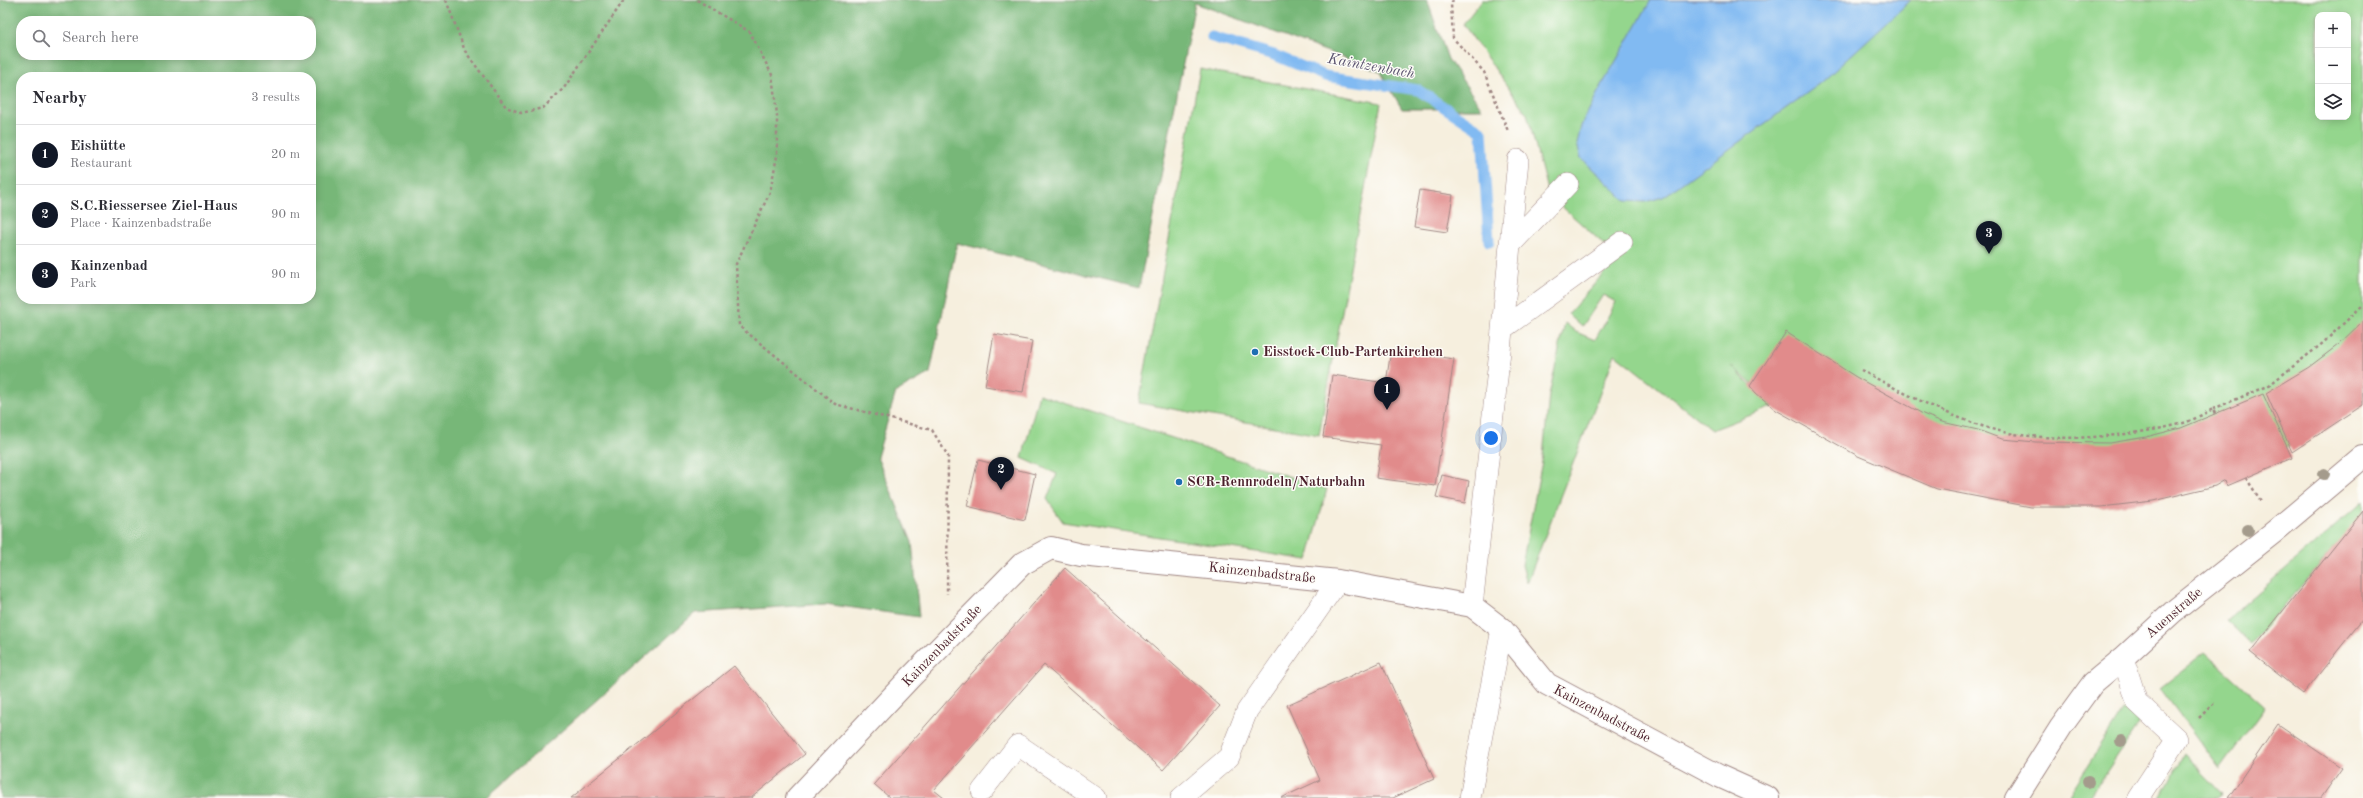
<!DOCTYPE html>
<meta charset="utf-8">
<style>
:root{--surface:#fff;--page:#f7f7f7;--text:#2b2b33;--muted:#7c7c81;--line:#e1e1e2;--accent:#111827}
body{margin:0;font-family:"Old Standard TT",serif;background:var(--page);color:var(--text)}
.controls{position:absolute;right:12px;top:12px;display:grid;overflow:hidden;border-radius:8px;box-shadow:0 2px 10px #0003}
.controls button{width:36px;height:36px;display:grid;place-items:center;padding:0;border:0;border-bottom:1px solid var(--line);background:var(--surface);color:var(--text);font:20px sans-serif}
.you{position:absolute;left:1491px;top:438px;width:14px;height:14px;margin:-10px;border:3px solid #fff;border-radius:50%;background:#1a73e8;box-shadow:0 0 0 6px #1a73e833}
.badge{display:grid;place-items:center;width:26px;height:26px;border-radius:50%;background:var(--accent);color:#fff;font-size:13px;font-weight:700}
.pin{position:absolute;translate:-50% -33px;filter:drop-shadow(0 1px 2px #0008)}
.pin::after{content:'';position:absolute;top:21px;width:14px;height:12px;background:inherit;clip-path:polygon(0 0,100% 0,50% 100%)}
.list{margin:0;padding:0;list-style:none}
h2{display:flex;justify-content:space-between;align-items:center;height:52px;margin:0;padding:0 16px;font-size:17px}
h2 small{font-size:13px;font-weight:400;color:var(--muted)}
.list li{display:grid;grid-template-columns:26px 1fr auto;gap:12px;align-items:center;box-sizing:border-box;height:60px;padding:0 16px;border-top:1px solid var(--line)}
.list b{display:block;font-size:15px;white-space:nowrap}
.list p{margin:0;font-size:13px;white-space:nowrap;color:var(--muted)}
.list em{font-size:13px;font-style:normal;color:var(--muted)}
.icon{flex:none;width:22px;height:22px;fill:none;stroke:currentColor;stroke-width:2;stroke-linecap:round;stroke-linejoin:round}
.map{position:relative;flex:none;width:2363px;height:798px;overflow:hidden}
.search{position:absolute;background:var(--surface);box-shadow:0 2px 10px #0003;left:16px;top:16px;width:300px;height:44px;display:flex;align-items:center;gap:10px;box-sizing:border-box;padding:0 14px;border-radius:16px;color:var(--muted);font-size:15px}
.panel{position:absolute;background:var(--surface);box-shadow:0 2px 10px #0003;left:16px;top:72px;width:300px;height:232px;border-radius:16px}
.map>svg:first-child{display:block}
.green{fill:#94d68d;stroke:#6f7a5c;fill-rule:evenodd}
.forest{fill:#77b778;stroke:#606b52;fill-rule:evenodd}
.water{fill:#81baf2;stroke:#666c8e}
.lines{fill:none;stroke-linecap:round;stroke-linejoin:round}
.stream{stroke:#81baf2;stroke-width:11}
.building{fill:#e18b8b}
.lane-casing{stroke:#a08784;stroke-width:22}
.street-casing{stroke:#a08784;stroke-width:24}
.path{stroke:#a08784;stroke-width:2.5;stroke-dasharray:3 3;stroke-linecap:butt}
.lane{stroke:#fff;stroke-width:21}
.street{stroke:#fff;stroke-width:22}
.tree{fill:#a49b8c}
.poi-dot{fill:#1f6fb2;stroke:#fdfcf7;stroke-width:1.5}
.labels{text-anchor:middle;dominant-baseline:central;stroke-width:3;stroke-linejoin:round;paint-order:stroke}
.poi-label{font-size:14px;font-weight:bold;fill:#4a1f2b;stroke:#fdfcf7;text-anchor:start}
.street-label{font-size:14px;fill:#4a1f2b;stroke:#fdfcf7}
.water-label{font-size:15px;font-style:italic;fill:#5d5571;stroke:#fdfcf7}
</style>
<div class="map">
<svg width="2363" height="798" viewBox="0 0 2363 798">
<rect width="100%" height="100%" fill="#fdfcf7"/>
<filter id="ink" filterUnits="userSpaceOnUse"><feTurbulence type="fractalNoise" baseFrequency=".025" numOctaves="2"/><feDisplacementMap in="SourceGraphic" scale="8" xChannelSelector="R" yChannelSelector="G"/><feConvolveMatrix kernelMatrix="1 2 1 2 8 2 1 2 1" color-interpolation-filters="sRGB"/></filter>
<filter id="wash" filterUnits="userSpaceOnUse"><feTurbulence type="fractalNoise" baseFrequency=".012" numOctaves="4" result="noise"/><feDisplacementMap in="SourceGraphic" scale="16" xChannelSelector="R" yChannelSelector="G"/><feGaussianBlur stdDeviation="0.9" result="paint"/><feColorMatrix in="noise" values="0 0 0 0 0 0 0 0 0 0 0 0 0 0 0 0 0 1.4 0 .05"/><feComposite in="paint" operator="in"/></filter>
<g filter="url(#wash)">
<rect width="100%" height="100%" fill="#f6efde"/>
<path class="green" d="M1482 0H2363V400L2295 444 2218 484 2117 504 2066 508 2029 505 1776 405 1731 366 1772 407 1712 430 1615 354 1527 583 1522 565 1543 456 1549 395 1565 323 1576 332 1595 340 1616 302 1603 295 1582 327 1568 314 1618 257 1548 194 1527 114 1463 24ZM2318 15H2348V117H2318Z
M1200 69 1381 103 1319 435 1139 403Z
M1039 394 1327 489 1308 560 1063 522 1047 499 1057 474 1022 458Z
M2363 502V514L2251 644 2226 620Z
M2205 653 2265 707 2220 769 2160 688Z
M2123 710 2141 720 2138 725 2089 798H2067Z
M2184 753 2223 794 2220 798H2161Z"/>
<path class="forest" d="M0 0H1427L1448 59 1482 109H1402L1380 71 1195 3 1139 288 957 243 930 373 896 392 877 457 912 542 919 617 825 604 695 613 486 798H0ZM21 21H311V55H21ZM21 77H311V299H21Z"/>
<path class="water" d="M1651 0H1911L1821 83 1663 197 1645 202 1626 201 1581 158 1577 144 1581 126 1597 94Z"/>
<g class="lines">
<path class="stream" d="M1212 37 1274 55 1325 76 1418 90 1482 132 1489 241"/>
</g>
<g id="blocks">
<path class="building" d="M1420 190 1453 195 1447 232 1414 227Z
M2363 321V405L2292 452 2266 393 2309 367 2338 345Z
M1786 332 1856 377 1923 414 1942 422 1978 430 2002 439 2036 442 2110 443 2146 437 2181 428 2263 394 2292 458 2227 486 2225 480 2215 486 2153 501 2101 507H2031L1937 489 1858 456 1776 410 1756 393 1750 386Z
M994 334 1032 341 1023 392 985 386Z
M1391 350 1454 359 1435 486 1376 478 1381 445 1323 437 1332 375 1386 383Z
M978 460 1035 474 1025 520 967 506Z
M1442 475 1469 481 1465 503 1436 497Z
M2363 511V619L2303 694 2250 652Z
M1065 568 1220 706 1163 770 1044 665 934 790 944 798H890L874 784Z
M1381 662 1434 779 1393 798H1281L1320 780 1287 705Z
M734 666 805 754 751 798H571Z
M2278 724 2342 768 2321 798H2228Z"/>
</g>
</g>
<g filter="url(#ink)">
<use href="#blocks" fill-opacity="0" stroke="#a08784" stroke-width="1"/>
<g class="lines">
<g class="lane-casing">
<path id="lane" d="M1510 245 1568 184
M1502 329 1622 242
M1472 606 1500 351 1518 160
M2123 658 2137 702 2177 739 2138 798
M982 791 1018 745 1096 798
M1181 798 1229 757 1247 711 1338 581
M1470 798 1502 629"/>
</g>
<g class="street-casing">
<path id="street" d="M797 798 909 679 1022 564 1051 548 1081 555 1338 581 1472 606 1502 629 1547 684 1719 776 1768 798
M2016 798 2061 727 2093 683 2123 658 2174 611 2274 532 2363 457"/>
</g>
<path class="path" d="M446 0 465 51 506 107 521 113 543 108 564 88 624 0
M697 0 750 32 772 75 777 114V156L770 192 736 264 739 326 835 404 932 430 948 456 947 594
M1453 0 1451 4 1453 38 1484 72 1508 131
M1861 370C1901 392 1942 413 1985 427 2039 445 2125 438 2180 424 2192 421 2203 414 2213 409L2215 414
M2213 409 2268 386 2323 343 2363 305
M2246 478 2261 501
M2199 718 2215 702"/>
<use href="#lane" class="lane"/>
<use href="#street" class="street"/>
</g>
<g class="tree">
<circle cx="2324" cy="474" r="6"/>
<circle cx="2248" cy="530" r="6"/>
<circle cx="2121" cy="741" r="6"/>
<circle cx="2088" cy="782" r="6"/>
</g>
</g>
<g class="poi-dot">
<circle cx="1255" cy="352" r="4"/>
<circle cx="1179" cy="482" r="4"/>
</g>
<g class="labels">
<g class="poi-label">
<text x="1263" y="352">Eisstock-Club-Partenkirchen</text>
<text x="1187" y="482">SCR-Rennrodeln/Naturbahn</text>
</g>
<g class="street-label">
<text transform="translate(1262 573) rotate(6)">Kainzenbadstraße</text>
<text transform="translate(2174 613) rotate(-41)">Auenstraße</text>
<text transform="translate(942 646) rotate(-46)">Kainzenbadstraße</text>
<text transform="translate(1602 714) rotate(28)">Kainzenbadstraße</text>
</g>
<g class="water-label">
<text transform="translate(1371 67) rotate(10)">Kaintzenbach</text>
</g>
</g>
</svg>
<div class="controls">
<button>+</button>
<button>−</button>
<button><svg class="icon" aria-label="layers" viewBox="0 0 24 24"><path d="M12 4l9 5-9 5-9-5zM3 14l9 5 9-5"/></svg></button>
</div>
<div class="you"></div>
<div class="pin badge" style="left:1387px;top:410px">1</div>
<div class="pin badge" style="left:1001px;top:490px">2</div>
<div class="pin badge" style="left:1989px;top:254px">3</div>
<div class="search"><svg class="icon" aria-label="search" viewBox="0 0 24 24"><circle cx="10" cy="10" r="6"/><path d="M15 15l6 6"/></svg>Search here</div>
<section class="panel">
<h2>Nearby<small>3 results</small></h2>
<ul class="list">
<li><span class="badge">1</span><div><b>Eishütte</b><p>Restaurant</p></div><em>20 m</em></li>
<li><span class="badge">2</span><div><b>S.C.Riessersee Ziel-Haus</b><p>Place · Kainzenbadstraße</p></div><em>90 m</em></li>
<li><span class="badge">3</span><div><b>Kainzenbad</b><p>Park</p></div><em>90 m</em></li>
</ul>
</section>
</div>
